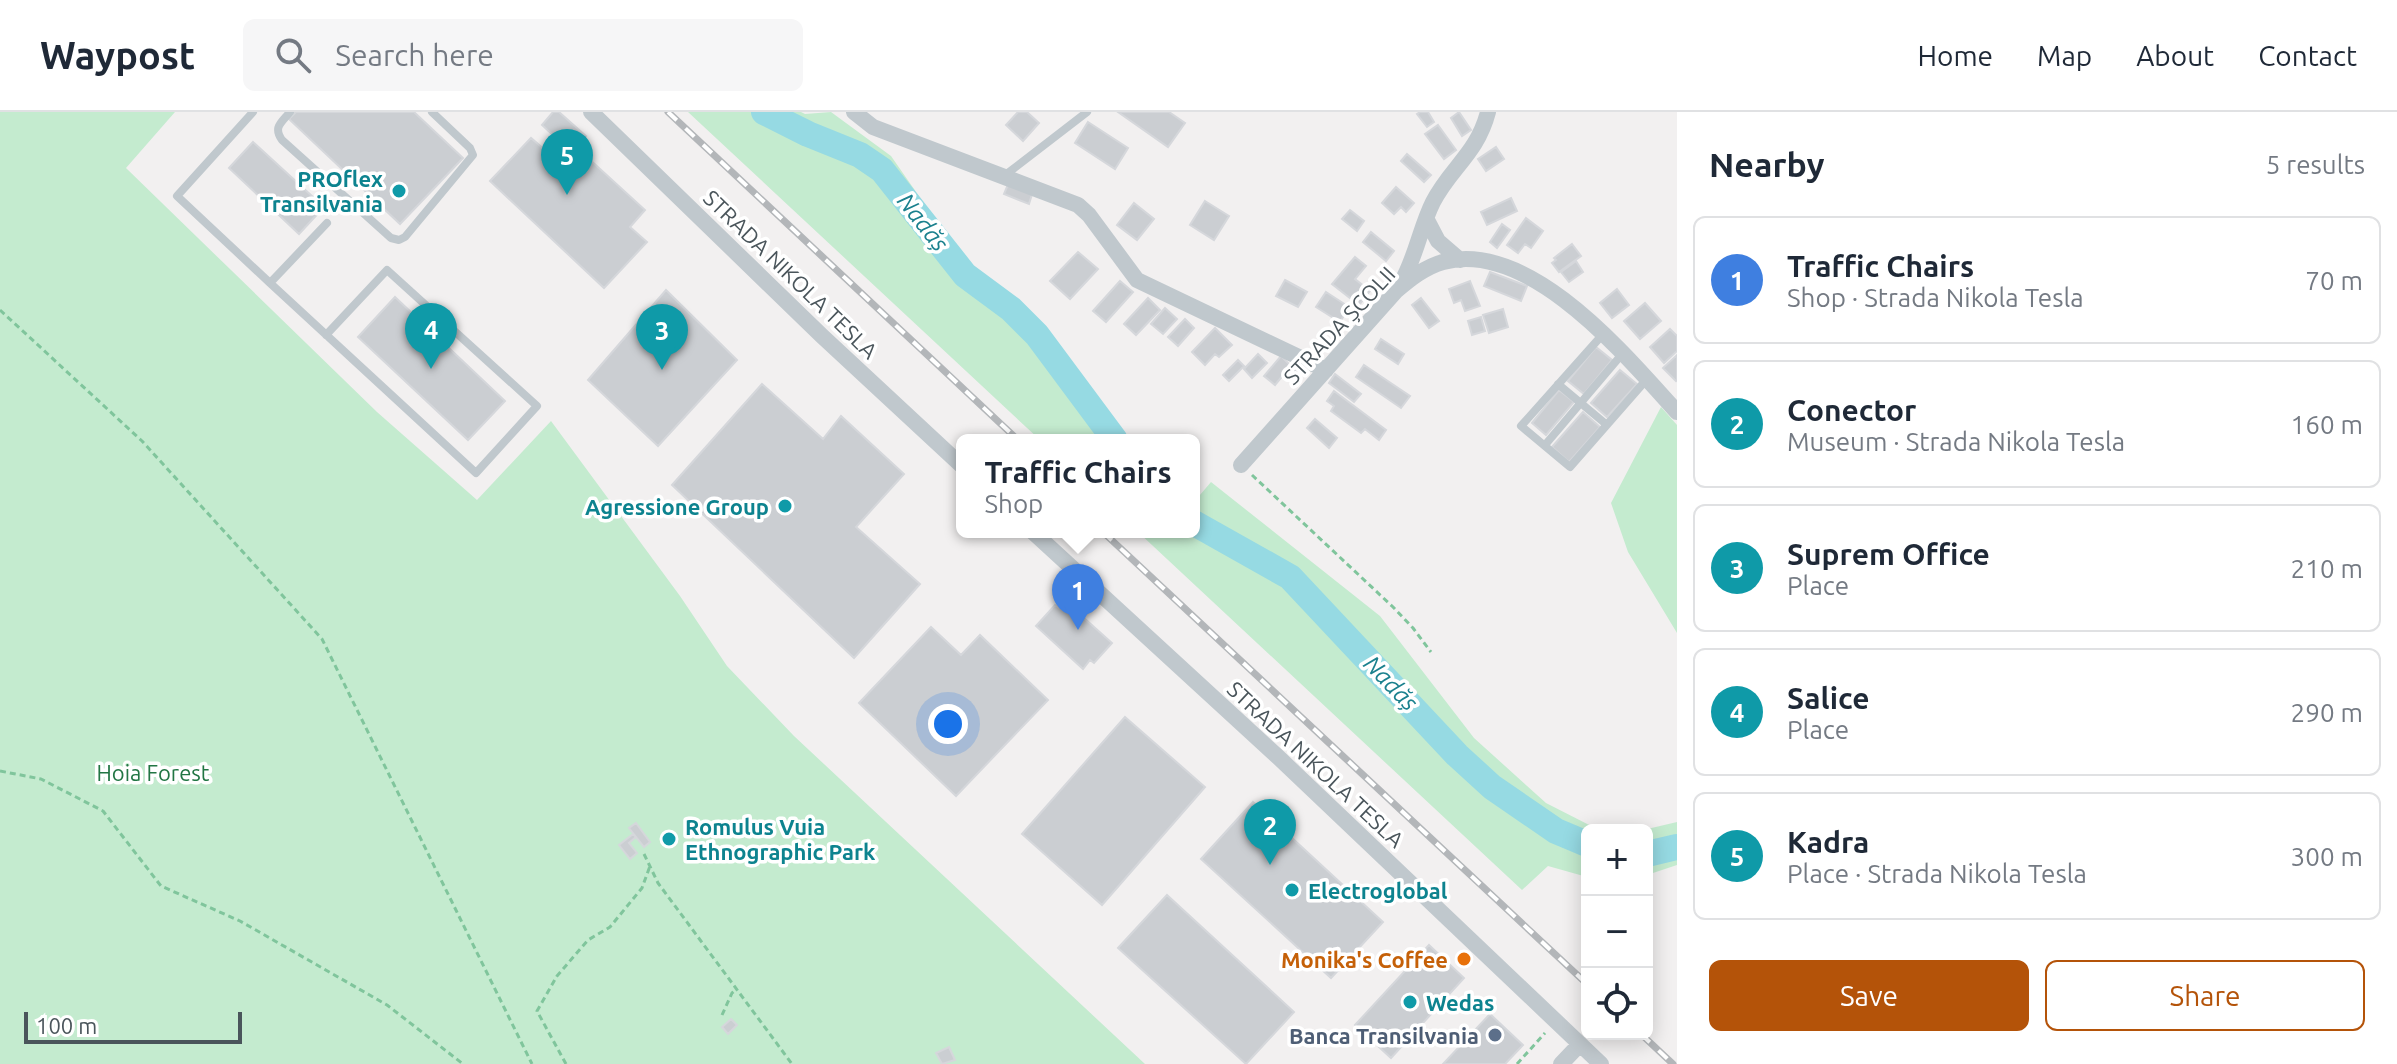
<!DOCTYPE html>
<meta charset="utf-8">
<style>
:root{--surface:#fff;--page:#f6f6f7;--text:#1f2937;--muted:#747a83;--line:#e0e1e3;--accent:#b45309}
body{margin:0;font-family:Ubuntu,sans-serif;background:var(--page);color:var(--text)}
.controls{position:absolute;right:24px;bottom:24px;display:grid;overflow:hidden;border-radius:12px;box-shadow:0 4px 20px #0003}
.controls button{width:72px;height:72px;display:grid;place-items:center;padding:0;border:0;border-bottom:2px solid var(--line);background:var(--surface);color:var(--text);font:40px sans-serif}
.scale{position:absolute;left:24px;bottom:20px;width:218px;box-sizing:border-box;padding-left:8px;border:4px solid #4a555b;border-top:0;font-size:22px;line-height:28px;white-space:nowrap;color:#4a555b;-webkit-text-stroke:6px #fff;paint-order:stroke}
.you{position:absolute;left:948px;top:612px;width:28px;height:28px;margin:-20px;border:6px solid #fff;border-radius:50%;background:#1a73e8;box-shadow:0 0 0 12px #1a73e833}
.badge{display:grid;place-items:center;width:52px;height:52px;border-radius:50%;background:var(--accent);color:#fff;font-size:26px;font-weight:700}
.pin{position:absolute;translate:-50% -66px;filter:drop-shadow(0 2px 4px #0008)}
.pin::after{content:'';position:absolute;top:42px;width:28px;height:24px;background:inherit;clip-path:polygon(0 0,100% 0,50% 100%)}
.popup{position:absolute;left:956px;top:322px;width:244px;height:104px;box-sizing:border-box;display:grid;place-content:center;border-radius:12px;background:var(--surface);filter:drop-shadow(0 2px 6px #0005);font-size:26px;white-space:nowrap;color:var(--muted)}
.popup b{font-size:30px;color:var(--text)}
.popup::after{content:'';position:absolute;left:50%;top:100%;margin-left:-16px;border:16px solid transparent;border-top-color:var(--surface)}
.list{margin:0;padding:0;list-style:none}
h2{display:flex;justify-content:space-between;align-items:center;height:104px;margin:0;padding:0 32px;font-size:34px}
h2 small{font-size:26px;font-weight:400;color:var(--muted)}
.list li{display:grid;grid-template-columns:52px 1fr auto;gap:24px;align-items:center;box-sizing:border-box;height:128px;margin:0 16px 16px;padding:0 16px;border:2px solid var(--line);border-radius:12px}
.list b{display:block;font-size:30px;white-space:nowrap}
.list p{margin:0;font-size:26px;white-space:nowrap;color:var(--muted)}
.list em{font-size:26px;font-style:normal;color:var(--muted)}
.actions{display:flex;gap:16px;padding:24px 32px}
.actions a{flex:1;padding:18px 0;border:2px solid var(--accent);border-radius:12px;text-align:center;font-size:28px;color:var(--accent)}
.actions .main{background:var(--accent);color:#fff}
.icon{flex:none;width:44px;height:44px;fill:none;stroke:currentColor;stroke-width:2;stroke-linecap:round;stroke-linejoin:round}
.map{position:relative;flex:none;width:1677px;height:952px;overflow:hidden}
header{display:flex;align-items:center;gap:48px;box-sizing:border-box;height:112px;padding:0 40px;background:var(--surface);border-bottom:2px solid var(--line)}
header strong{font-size:38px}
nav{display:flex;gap:44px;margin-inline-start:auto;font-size:28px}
.search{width:560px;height:72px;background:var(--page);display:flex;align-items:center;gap:20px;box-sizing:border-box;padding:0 28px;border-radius:12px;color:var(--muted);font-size:30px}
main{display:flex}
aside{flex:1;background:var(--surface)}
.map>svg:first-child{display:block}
.green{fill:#c4ebcf}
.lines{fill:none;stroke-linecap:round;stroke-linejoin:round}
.river{stroke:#96dae3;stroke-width:26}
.building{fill:#cbced2;stroke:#d5d7db;stroke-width:2}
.path{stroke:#80c59c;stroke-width:3;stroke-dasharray:6 4;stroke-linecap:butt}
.service{stroke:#c0c8cd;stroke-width:8}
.minor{stroke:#c0c8cd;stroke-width:16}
.rail-casing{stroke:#b3b6b9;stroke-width:7}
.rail{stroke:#fff;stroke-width:4;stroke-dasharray:12;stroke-linecap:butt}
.culture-dot{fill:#0f9aa8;stroke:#fff;stroke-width:3}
.food-dot{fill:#e8710a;stroke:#fff;stroke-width:3}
.service-dot{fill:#5c6f8a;stroke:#fff;stroke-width:3}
.labels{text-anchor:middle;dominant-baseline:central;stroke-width:7;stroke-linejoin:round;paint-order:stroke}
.culture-label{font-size:22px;font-weight:bold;fill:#0d838f;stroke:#fff;text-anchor:start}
.street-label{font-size:22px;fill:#4a555b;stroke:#fff}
.park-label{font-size:22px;fill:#227644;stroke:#fff}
.food-label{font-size:22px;font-weight:bold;fill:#c56008;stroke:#fff;text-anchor:end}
.service-label{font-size:22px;font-weight:bold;fill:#4e5e75;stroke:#fff;text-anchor:end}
.water-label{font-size:24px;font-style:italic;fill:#1b818e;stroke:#fff}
</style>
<header>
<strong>Waypost</strong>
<div class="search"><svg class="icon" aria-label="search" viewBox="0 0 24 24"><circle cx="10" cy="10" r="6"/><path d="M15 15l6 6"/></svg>Search here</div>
<nav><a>Home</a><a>Map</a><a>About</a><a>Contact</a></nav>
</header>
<main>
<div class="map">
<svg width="1677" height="952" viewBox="0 0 1677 952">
<rect width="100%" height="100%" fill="#f2f0f0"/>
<path class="green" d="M0 0H175L126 56 377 300 477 388 551 309 680 484 727 554 794 624 1145 952H0Z
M688 0H801L805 2 831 0 891 44 967 153 1027 204 1063 241 1126 328H1040Z
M1661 295 1677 313V521L1628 440 1611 391Z
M1211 370 1380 504 1474 626 1546 691 1599 718H1587V765L1548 754 1522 778 1138 420H1194V390Z
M1677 710V753L1647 763V718H1643Z"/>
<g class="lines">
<path class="river" d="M764 0 808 22 860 43 882 58 965 163 1011 197 1037 223 1115 328
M1194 411 1290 465 1457 643 1492 675 1556 719 1587 732
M1647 742 1677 735"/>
</g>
<path class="building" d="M296 0H414L463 46 400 112 289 7Z
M553 0H559L586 24 576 35 645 98 630 115 647 130 604 176 490 69 531 26 545 38 556 26 542 13Z
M1018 0H1027L1039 11 1023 29 1006 13Z
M1118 0H1169L1185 11 1168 35Z
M1420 0H1428L1434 10 1427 15 1417 2Z
M1459 0 1471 18 1462 24 1451 6Z
M1088 10 1128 36 1115 57 1075 31Z
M1438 13 1456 38 1444 47 1425 22Z
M253 30 324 95 299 122 229 56Z
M1496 35 1504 47 1486 59 1478 47Z
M1407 42 1431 63 1424 70 1401 49Z
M1009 70 1033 79 1029 92 1004 82Z
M1396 75 1414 91 1406 100 1401 95 1394 102 1382 91Z
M1511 86 1517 99 1487 113 1481 100Z
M1205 89 1229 104 1214 128 1190 113Z
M1134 91 1154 107 1137 128 1117 113Z
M1350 98 1364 109 1357 119 1342 107Z
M1526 106 1543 119 1531 136 1525 132 1518 141 1507 133Z
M1502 112 1510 118 1497 136 1490 130Z
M1371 120 1394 139 1386 149 1363 130Z
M1572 132 1581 144 1559 160 1552 151 1556 148 1554 146Z
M1078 140 1098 157 1070 187 1050 169Z
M1355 145 1366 154 1355 167 1370 179 1359 193 1332 172Z
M1576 149 1583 160 1569 170 1561 160Z
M1490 160 1527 174 1521 189 1484 174Z
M1285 168 1307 180 1298 195 1276 184Z
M1120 169 1133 180 1106 210 1093 199Z
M1470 169 1480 194 1465 199 1461 188 1454 191 1449 177Z
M1617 177 1629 193 1612 206 1600 191Z
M666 178 737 248 658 334 588 268Z
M1326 180 1349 195 1340 210 1316 195Z
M395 185 505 289 468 328 358 225Z
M1148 186 1160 198 1136 223 1124 212Z
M1421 186 1439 209 1429 216 1412 193Z
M1645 191 1661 209 1640 227 1624 209Z
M1165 196 1177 207 1163 222 1151 212Z
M1503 197 1508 215 1489 221 1483 203Z
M1481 205 1485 219 1472 223 1468 209Z
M1185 207 1194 216 1178 234 1168 225Z
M1215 216 1232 233 1219 245 1215 242 1205 253 1192 240Z
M1670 217 1677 224V239L1664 251 1650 235Z
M1381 227 1404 242 1398 252 1375 237Z
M1596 235 1612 248 1584 282 1568 269Z
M1258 242 1267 251 1252 266 1244 257Z
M1677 243V268L1676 269 1663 256Z
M1281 244 1300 263 1294 270 1284 262 1275 273 1264 264Z
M1238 248 1244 254 1229 269 1223 263Z
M1364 253 1410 284 1401 296 1356 265Z
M1620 258 1637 272 1607 305 1591 291Z
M1335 262 1361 282 1354 290 1329 271Z
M762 272 823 327 841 304 904 362 856 415 920 472 854 546 672 373Z
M1559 278 1574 290 1546 323 1532 311Z
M1334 279 1386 318 1379 328 1365 317 1361 321 1331 299 1334 294 1327 289Z
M1583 300 1600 315 1569 350 1552 335Z
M1315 307 1337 326 1329 336 1307 316Z
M1065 489 1112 531 1094 551 1090 548 1083 557 1036 514 1055 493 1059 496Z
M931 515 961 543 980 523 1048 588 956 684 859 591Z
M1125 605 1205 675 1102 793 1022 722Z
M1253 690 1383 810 1331 866 1201 747Z
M636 711 650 730 644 735 629 716Z
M633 722 636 725 629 731 637 741 630 747 619 733Z
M1167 783 1294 900 1246 952 1118 836Z
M1429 833 1464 866 1391 946 1355 913Z
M1490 902 1523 933 1505 952H1443Z
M731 907 737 913 728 922 722 915Z
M949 935 955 948 942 952 936 941Z"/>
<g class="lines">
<path class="path" d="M0 198 142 329 322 527 532 952
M1252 363 1393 495 1413 516 1431 540
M0 659 41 667 103 699 161 774 240 809 387 893 463 952
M644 742 658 771 792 952
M722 903 732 881 737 877
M566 952 537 899 557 864 588 828 610 815 642 776 650 754
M1517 952 1545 921"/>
<path class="service" d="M253 0 177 84 270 171 327 111
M290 0C281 11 273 15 282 28L391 126 399 128 405 125 473 43 470 36 432 0
M1004 64 1087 0
M270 171 476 361 537 294 387 158 326 223
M1604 221 1521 314 1570 355 1647 267
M1558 272 1607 313
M1545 333 1623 241"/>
<path class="minor" d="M591 0 822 224 962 354
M854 0 873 15 1078 93 1089 103 1137 168 1326 258
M1427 108 1438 129 1460 148
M1401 171C1416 145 1420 116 1433 90 1451 55 1477 42 1488 0
M1241 353 1396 179C1410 167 1425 155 1443 150 1530 127 1626 244 1677 300
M1033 420 1277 644 1601 952
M1561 952 1580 932"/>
<g class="rail-casing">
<path id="rail" d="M668 0 1018 328
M1103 420 1587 872
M1641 922 1673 952"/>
</g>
<use href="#rail" class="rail"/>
</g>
<g class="culture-dot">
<circle cx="399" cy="79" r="8"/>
<circle cx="785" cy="394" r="8"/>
<circle cx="669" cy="727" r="8"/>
<circle cx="1292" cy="778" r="8"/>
<circle cx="1410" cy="890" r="8"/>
</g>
<circle class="food-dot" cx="1464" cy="847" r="8"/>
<circle class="service-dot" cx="1495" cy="923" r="8"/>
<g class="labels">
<g class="culture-label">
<text x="383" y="66" text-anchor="end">PROflex<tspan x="383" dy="25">Transilvania</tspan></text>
<text x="769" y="394" text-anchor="end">Agressione Group</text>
<text x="685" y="714">Romulus Vuia<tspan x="685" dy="25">Ethnographic Park</tspan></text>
<text x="1308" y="778">Electroglobal</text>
<text x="1426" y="890">Wedas</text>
</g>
<g class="street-label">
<text transform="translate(791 162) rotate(44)">STRADA NIKOLA TESLA</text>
<text transform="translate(1339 213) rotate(-47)">STRADA ȘCOLII</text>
<text transform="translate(1316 652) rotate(43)">STRADA NIKOLA TESLA</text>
</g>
<g class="park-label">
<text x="153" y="660">Hoia Forest</text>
</g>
<g class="food-label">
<text x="1448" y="847">Monika's Coffee</text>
</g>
<g class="service-label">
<text x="1479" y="923">Banca Transilvania</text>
</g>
<g class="water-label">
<text transform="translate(923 110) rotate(52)">Nadăș</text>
<text transform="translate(1391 571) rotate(46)">Nadăș</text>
</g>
</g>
</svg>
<div class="controls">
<button>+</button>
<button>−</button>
<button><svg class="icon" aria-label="locate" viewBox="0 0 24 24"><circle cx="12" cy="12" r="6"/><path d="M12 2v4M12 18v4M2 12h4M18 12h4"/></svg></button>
</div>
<div class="scale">100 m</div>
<div class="you"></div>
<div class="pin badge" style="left:1078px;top:518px;background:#3f7fe0">1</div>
<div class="popup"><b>Traffic Chairs</b>Shop</div>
<div class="pin badge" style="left:1270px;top:753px;background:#0f9aa8">2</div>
<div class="pin badge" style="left:662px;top:258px;background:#0f9aa8">3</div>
<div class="pin badge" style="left:431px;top:257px;background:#0f9aa8">4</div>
<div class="pin badge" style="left:567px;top:83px;background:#0f9aa8">5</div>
</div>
<aside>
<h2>Nearby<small>5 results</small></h2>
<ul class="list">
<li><span class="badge" style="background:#3f7fe0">1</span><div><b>Traffic Chairs</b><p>Shop · Strada Nikola Tesla</p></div><em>70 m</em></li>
<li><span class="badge" style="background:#0f9aa8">2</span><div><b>Conector</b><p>Museum · Strada Nikola Tesla</p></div><em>160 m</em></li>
<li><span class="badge" style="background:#0f9aa8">3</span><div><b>Suprem Office</b><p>Place</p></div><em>210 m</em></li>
<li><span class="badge" style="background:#0f9aa8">4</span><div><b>Salice</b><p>Place</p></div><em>290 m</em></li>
<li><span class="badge" style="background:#0f9aa8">5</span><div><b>Kadra</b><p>Place · Strada Nikola Tesla</p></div><em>300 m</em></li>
</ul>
<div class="actions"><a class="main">Save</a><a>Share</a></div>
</aside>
</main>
